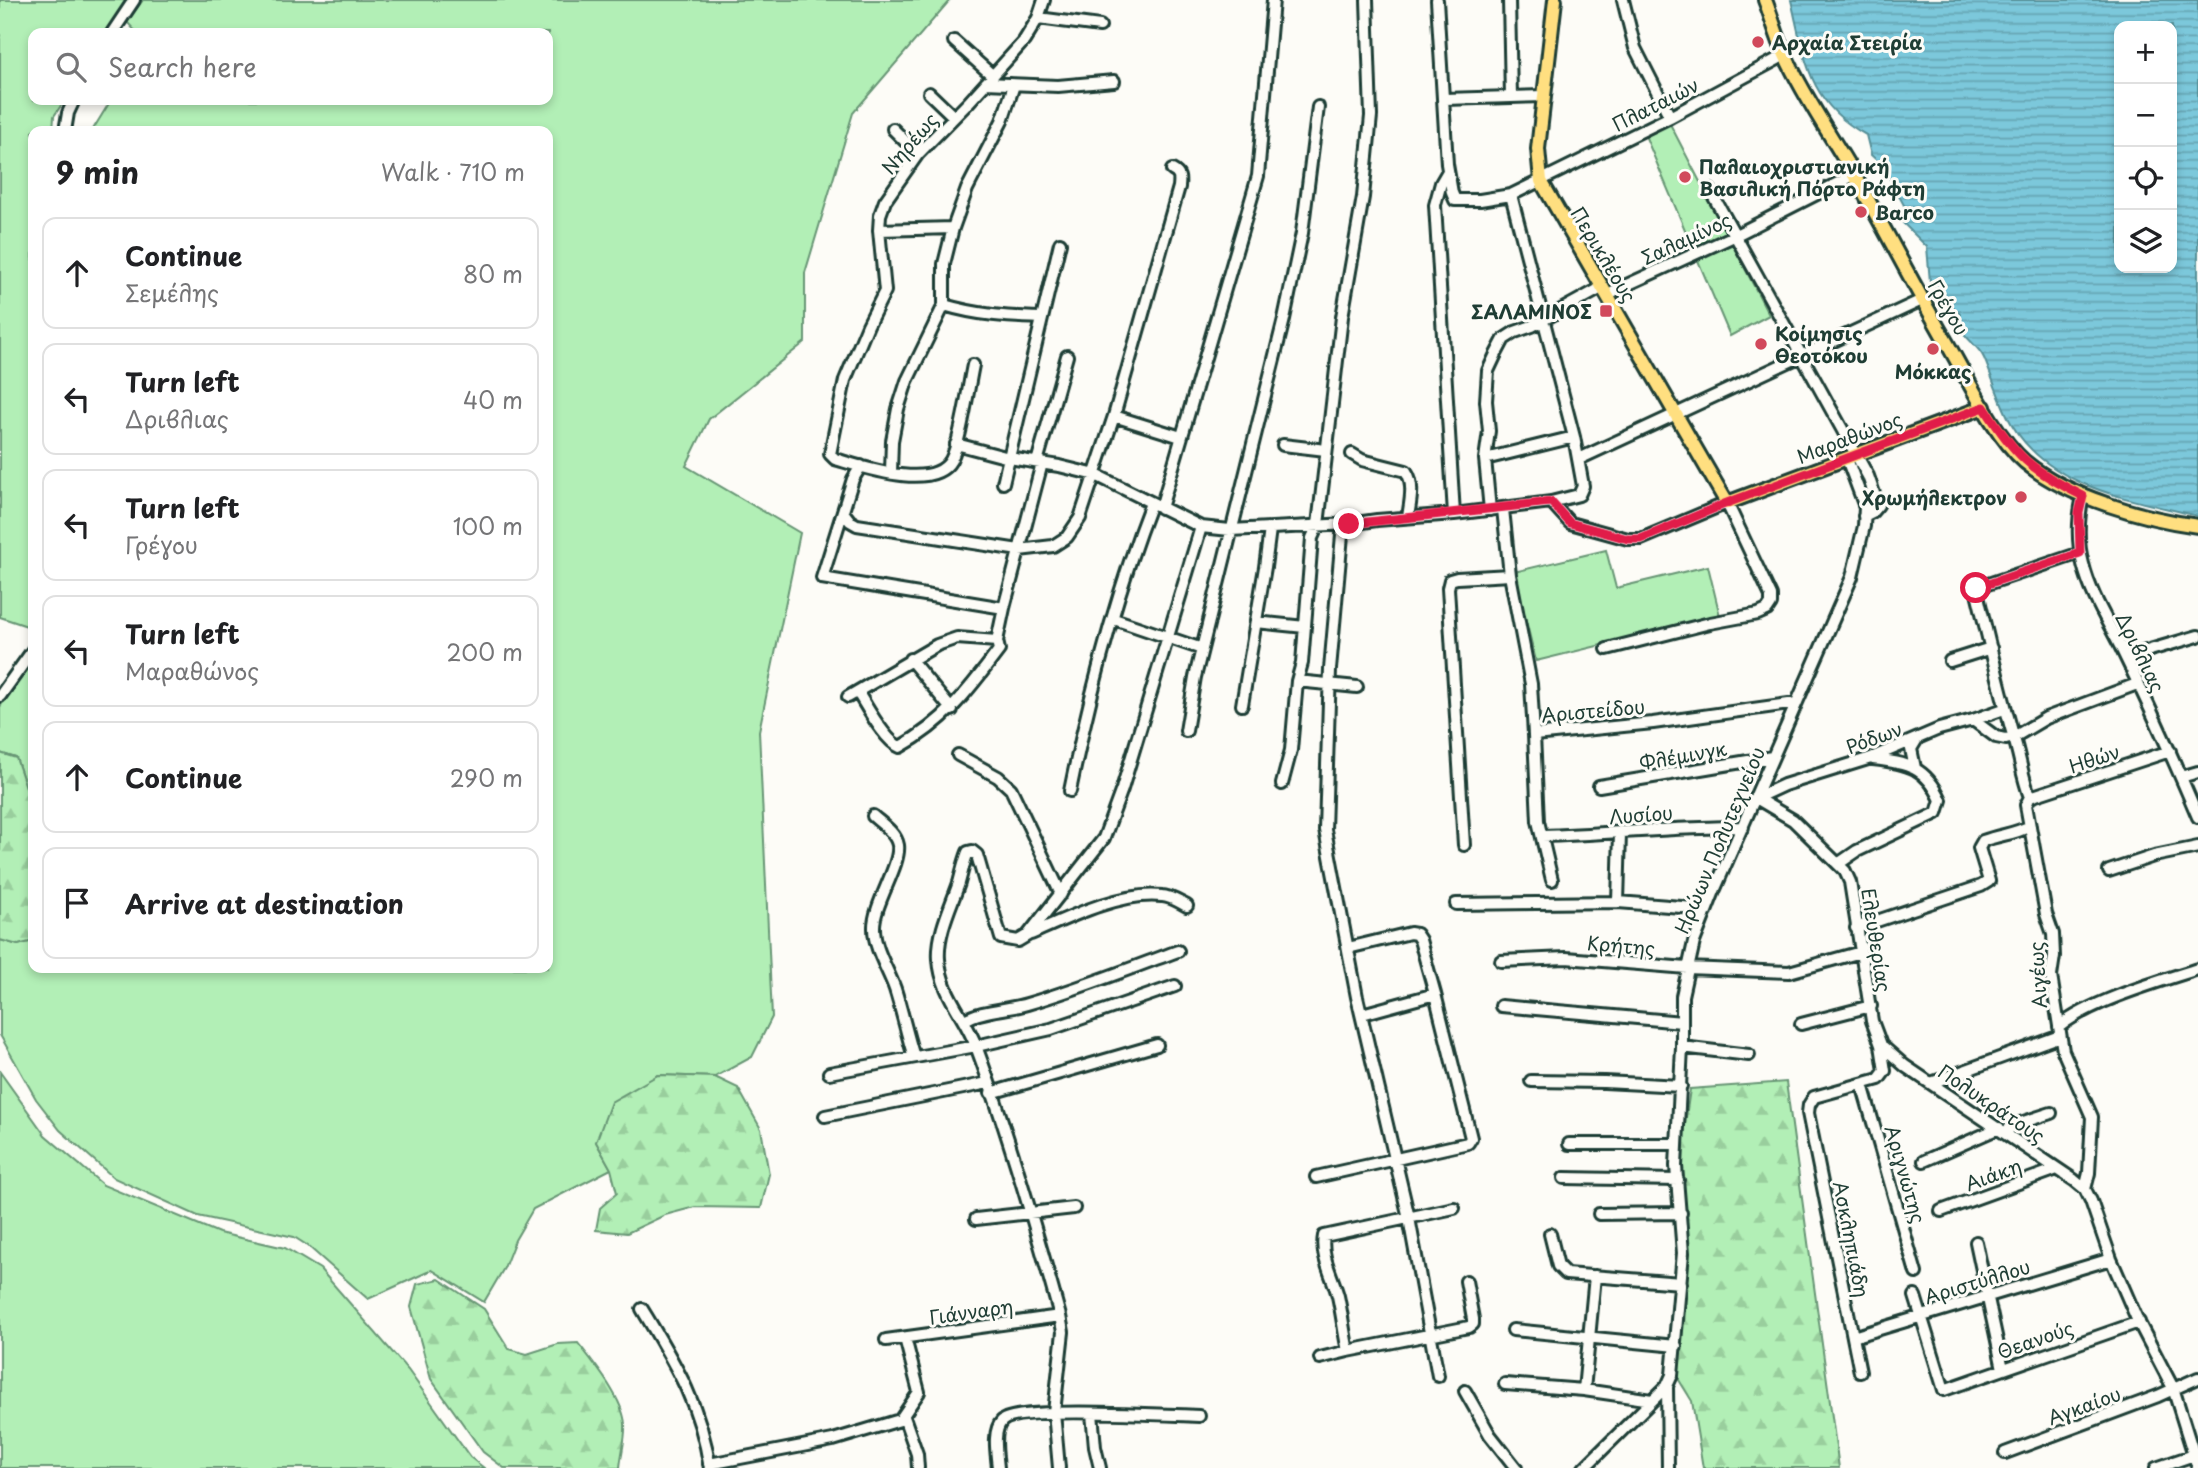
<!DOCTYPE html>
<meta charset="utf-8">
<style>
:root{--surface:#fff;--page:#f6f6f6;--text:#202124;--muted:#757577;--line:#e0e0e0}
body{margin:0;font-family:"Playpen Sans",sans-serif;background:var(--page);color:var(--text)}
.controls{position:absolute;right:21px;top:21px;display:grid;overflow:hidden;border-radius:14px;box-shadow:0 4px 10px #0003}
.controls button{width:63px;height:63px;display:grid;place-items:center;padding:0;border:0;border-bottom:2px solid var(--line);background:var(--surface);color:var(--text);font:35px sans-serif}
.stop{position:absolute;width:21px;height:21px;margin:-16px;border:5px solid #e11d48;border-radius:50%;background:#fff}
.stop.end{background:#e11d48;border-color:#fff;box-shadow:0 2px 7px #0008}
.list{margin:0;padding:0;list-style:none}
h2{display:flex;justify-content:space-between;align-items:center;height:91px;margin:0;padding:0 28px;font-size:30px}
h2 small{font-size:23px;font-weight:400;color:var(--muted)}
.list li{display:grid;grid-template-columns:46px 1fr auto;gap:21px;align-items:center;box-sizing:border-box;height:112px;margin:0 14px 14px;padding:0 14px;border:2px solid var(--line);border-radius:14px}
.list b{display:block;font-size:26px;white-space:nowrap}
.list p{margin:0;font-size:23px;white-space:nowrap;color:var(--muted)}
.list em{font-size:23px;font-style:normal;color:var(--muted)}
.icon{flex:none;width:38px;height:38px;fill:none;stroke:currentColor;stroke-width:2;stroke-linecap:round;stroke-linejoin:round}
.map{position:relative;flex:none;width:2198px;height:1468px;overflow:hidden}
.search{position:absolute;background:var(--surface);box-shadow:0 4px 10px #0003;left:28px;top:28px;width:525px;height:77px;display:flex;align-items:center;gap:18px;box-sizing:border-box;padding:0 24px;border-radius:14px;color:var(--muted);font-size:26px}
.panel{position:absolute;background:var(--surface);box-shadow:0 4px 10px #0003;left:28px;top:126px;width:525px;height:847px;border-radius:14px}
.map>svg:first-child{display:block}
.green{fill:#b2efb6;stroke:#689675;stroke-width:2}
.forest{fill:url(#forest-firs);stroke:#689675;stroke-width:2}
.water{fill:url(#water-rules);stroke:#579098;stroke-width:2;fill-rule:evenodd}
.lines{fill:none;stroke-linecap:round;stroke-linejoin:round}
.minor-casing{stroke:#1f3d34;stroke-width:16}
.major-casing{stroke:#1f3d34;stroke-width:18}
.minor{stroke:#fdfcf7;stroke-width:10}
.major{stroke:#ffdf80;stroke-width:12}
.route{stroke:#e11d48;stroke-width:9}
.poi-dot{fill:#d1495b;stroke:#fdfcf7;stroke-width:2.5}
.labels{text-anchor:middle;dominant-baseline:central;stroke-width:6;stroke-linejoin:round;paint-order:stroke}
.poi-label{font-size:19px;font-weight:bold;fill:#1f3d34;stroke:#fdfcf7;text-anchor:start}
.street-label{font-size:19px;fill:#1f3d34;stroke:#fdfcf7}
</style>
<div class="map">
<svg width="2198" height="1468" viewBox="0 0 2198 1468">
<defs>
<pattern id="forest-firs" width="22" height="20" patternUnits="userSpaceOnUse" patternTransform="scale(1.75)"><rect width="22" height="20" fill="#b2efb6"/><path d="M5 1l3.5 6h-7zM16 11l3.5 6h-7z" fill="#99ce9d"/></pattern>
<pattern id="water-rules" width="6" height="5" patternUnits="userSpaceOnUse" patternTransform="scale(1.75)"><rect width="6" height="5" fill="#7cc8db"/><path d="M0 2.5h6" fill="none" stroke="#65a4b2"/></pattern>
</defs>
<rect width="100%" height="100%" fill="#fdfcf7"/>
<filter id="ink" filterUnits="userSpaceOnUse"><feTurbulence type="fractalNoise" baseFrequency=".0143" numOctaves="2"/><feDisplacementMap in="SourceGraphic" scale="14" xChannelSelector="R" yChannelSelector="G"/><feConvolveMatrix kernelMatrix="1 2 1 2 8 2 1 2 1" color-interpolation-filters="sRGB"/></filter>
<g filter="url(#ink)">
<path class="green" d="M0 0H129L107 33H33V100H61L62 104 54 116 53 131H33V628L0 617Z
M143 0H950L853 113 805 273V342L709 419 686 466 800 533 759 731 772 1017 752 1057 715 1077 657 1075 596 1142 611 1169 533 1209 515 1240 504 1268 484 1302 432 1270 368 1299 308 1246 294 1237 198 1216 114 1178 60 1130 36 1099 0 1035V940L18 945 33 941V968H548V131H92L111 100H548V33H137L127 22Z
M1668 120 1769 315 1730 336 1644 133Z
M1606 550 1616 588 1708 566 1720 616 1536 661 1514 572Z
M33 660V808L16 758 0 753V707L16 681Z
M0 1072 45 1135 103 1185 219 1233 285 1248 320 1269 408 1370 470 1457 484 1468H0Z"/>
<path class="forest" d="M0 753 16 758 33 808V941L18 945 0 940Z
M658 1075 715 1077 738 1088 761 1129 769 1174 761 1208 695 1207 665 1215 627 1233 596 1230 600 1208 617 1193 611 1169 596 1142 611 1102Z
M1786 1082 1839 1468H1703L1692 1401 1679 1380 1683 1138 1690 1089Z
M439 1279 484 1309 509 1349 527 1354 558 1344 578 1343C593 1362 623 1398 625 1424 626 1438 621 1454 620 1468H504L483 1452 431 1379 411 1307 417 1284Z"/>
<path class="water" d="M1791 0H2198V516C2131 499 2049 489 2011 423 2000 403 1993 379 1984 358 1977 342 1954 334 1960 314L1930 282 1927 247 1900 220 1905 207 1883 166 1871 155 1866 135C1808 103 1805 59 1791 0ZM2119 26H2172V268H2119Z"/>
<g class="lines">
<g class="minor-casing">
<path id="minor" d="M1437 0 1447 164 1452 193 1455 200H1480L1511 195 1670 117 1785 55
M1509 0 1511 97 1544 96
M1623 0 1635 48 1670 117
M1038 18 1100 26
M112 33 134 0
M954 41 993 76
M986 83 1058 86 1114 81
M929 93 954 117
M1445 99 1511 97
M893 129 918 154
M65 131 68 113 74 100
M1172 170C1180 174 1180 178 1179 187L1114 416 1181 437
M1448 171 1441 183 1435 205 1454 514
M1710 190 1868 476 1878 505 1872 512 1864 516
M953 228 967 189 1002 121 1014 85
M879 230 953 228 944 264V305L907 381 898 409 892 441 891 472
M1608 296 1620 288 1734 236 1854 175
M944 305C977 315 1008 317 1042 318
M973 365C968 389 961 440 951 460 933 492 863 467 835 459L830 454 845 380 868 325 885 291 879 230 880 215 885 201 918 154 968 103 1024 41 1038 18 1044 0
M956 444 1009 458 1059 466 1096 475 1201 527 1230 530 1349 524 1377 520 1454 514 1551 502 1579 495 1583 486 1574 437 1511 195
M1283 445 1326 450
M1352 454 1362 460 1406 471C1415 484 1410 503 1408 517
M1485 459 1574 437
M1579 459 1922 300
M1037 462 1067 356
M861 466 853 479 822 578 1004 608 1042 463
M1003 483 1060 243
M2083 496C2078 518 2077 542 2083 564 2091 597 2111 626 2125 656 2151 709 2175 763 2198 817
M1551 502 1570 523 1628 539H1641L1727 503 1771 596V604L1767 610 1758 614 1710 623 1607 649
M1161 508 1258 176 1273 0
M1503 509 1510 575 1531 684 1534 735 1653 723 1796 703
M1490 510 1485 459 1489 431 1486 401 1488 371 1495 356 1504 339 1515 332 1532 326 1603 287
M843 512 850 521 857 525 1019 550 1053 546 1067 537 1080 518 1114 416
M1349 524 1342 535 1330 669 1325 830 1357 997 1409 1218 1438 1376
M1114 619 1202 649
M1256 622 1305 627
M997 641 999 650C969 690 945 722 900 747 886 742 868 709 860 696V690L937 645 957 638 997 641 1004 608
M2126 657 2198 636
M910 659 952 710
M1950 661 1991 648
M1297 681 1302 663 1312 538 1318 525 1342 317 1363 197 1371 116 1367 0
M0 696 33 650
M848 697 860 690
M1242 705 1265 567 1270 529
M1973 720 1996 737 2006 739 2014 737 2046 718 2137 684
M1186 731 1195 677 1284 319 1302 233 1318 107
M1534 735 1538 821 1552 880
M958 755 998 777 1011 789 1061 894
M1915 768 1911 749 1917 739
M2181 777 2198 772
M1282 784 1291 750 1297 681 1357 687
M1599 786 1772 757
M1070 791C1090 693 1115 596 1151 503
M2030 797 2026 805 2046 914 2053 934 2054 956 2051 976 2063 1051 2092 1117 2089 1173 2085 1189
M2030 797C2022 777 2020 756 2013 735 1999 686 1988 637 1976 588L2080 553
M2030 797 2170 751
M1756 798 1793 820 1845 871 1850 882 1872 1021 1881 1045 1885 1071 1879 1079 1814 1097 1809 1105 1808 1113 1860 1372
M1756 798 1784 785 1871 758 1939 729 1973 720 2004 709
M873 816C882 824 896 833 898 845 901 865 873 905 874 928 874 949 888 969 895 989 902 1011 907 1035 914 1057
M1542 836C1609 834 1676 827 1743 827
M1464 845 1448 588 1450 580 1457 578 1510 575
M1838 864 1857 851 1937 813 1941 800C1926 767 1908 763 1873 759
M2109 871 2154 856 2198 847
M1618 902 1620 833
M1456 904 1618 902 1707 909
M1856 928 1981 886 1989 881 1979 848 1983 841C2001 834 2013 835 2030 826
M1031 934C1067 918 1122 891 1162 896 1170 896 1179 902 1187 906
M1348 948 1410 933 1416 934 1420 940 1435 994 1362 1014
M1501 961 1566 958 1687 968 1789 972 1861 952
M1501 1006 1682 1022
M965 1020C980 1010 1008 1010 1027 1004 1078 989 1128 969 1178 951
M1801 1024 1871 1006
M2059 1027C2088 1002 2160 981 2198 969
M1881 1045 1905 1066 2074 1180 2085 1189 2091 1201 2111 1259 2137 1319 2173 1388 2198 1468
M1682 1047 1749 1055
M829 1073 976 1046 1051 1029 1175 986
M1531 1081 1604 1082 1681 1086
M1931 1083 2060 1036
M1862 1084 1916 1273
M991 1093 1157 1045
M825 1116 988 1083
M2005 1132 2014 1125 2051 1113
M1569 1144H1676
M1924 1161 1999 1128
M1316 1177 1468 1143 1471 1138 1435 994
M1564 1178 1678 1180
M1454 1208 1324 1236C1320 1256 1333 1277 1338 1296 1342 1314 1344 1333 1348 1351L1469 1327 1473 1324V1319L1466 1281
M1941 1211 2057 1169
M1599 1214 1681 1213
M976 1219 1074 1208
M1550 1234 1558 1266 1566 1274 1681 1283
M1976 1242 2003 1369
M1915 1296 1944 1390 2139 1322
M642 1309C675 1364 700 1403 710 1468
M1513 1330 1676 1346
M1853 1337 2111 1259
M886 1340 1060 1316
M1320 1358 1348 1351
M1505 1384 1584 1390 1652 1400
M1667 1386 1668 1468
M1584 1390 1595 1276
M1465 1391 1490 1435 1516 1468
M1092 1413 1095 1447 1100 1468
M904 1417 917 1454 918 1468
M2005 1453 2158 1396 2198 1378
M709 1464 833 1440 900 1420 919 1392 905 1338
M998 1468C997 1455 992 1431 1002 1421 1017 1406 1170 1415 1199 1416
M1059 1468 1054 1412 1063 1332 1060 1316C1035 1225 1009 1135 976 1046 965 1016 941 994 939 959 937 934 951 906 959 883 962 872 964 862 968 852L972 851 977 855 1001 938 1018 941 1028 935 1104 838 1122 789 1201 527
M1584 1468 1667 1386 1672 1375 1683 1253 1676 1166 1682 1047V996L1694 942 1714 891 1852 577 1864 526 1865 507 1847 459
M2156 1468 2194 1455"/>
</g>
<g class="major-casing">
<path id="major" d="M1555 0 1538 149 1541 181 1727 503 1984 407
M1765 0C1772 18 1777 37 1785 55 1804 97 1831 135 1854 175 1885 229 1913 284 1944 338 1966 375 1993 434 2025 462 2067 497 2145 519 2198 526"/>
</g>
<use href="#minor" class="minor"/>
<use href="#major" class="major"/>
</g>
</g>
<g class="lines" filter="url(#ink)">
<path class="route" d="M1349 524 1551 502 1570 523 1628 539H1641L1727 503 1984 407C2017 457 2029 469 2083 496L2079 513 2080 553 1976 588"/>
</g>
<g class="poi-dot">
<circle cx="1758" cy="42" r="7"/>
<circle cx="1685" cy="177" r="7"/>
<circle cx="1861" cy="212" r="7"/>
<rect x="1599" y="304" width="14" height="14" rx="3.5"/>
<circle cx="1761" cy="344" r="7"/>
<circle cx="1933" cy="349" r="7"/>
<circle cx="2021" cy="497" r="7"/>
</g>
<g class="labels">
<g class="poi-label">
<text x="1772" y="42">Αρχαία Στειρία</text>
<text x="1699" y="166">Παλαιοχριστιανική<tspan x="1699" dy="22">Βασιλική Πόρτο Ράφτη</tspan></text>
<text x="1875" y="212">Barco</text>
<text x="1592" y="311" text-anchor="end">ΣΑΛΑΜΙΝΟΣ</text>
<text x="1775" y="333">Κοίμησις<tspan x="1775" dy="22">Θεοτόκου</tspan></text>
<text x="1933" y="371" text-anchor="middle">Μόκκας</text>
<text x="2007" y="497" text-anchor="end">Χρωμήλεκτρον</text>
</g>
<g class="street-label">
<text transform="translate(1655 104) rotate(-27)">Πλαταιών</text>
<text transform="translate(909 143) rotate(-49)">Νηρέως</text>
<text transform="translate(1686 238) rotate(-25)">Σαλαμίνος</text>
<text transform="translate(1604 254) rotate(59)">Περικλέους</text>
<text transform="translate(1949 307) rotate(60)">Γρέγου</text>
<text transform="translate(1849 437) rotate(-21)">Μαραθώνος</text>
<text transform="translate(2141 652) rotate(64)">Δριβλιας</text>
<text transform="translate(1593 710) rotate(-5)">Αριστείδου</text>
<text transform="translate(1874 737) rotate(-20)">Ρόδων</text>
<text transform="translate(1683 755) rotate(-10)">Φλέμινγκ</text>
<text transform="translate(2094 758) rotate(-18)">Ηθών</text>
<text transform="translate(1641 814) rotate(-4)">Λυσίου</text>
<text transform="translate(1719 840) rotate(-67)">Ηρώων Πολυτεχνείου</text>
<text transform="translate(1877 940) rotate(81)">Ελευθερίας</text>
<text transform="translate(1621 945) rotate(5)">Κρήτης</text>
<text transform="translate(2037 975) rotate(-93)">Αιγέως</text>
<text transform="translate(1992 1103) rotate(34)">Πολυκράτους</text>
<text transform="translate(1906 1174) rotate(74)">Αριγνώτης</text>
<text transform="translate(1993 1174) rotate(-20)">Αιάκη</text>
<text transform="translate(1852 1239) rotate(79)">Ασκληπιάδη</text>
<text transform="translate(1977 1281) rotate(-17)">Αριστύλλου</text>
<text transform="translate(971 1311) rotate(-8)">Γιάνναρη</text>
<text transform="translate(2035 1339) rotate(-19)">Θεανούς</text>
<text transform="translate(2084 1405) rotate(-20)">Αγκαίου</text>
</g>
</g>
</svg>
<div class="controls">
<button>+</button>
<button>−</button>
<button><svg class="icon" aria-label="locate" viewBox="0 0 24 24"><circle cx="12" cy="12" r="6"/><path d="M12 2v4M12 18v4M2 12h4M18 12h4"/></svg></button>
<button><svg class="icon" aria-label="layers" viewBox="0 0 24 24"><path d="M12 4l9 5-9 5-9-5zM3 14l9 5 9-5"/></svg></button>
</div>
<div class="stop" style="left:1976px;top:588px"></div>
<div class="stop end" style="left:1349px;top:524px"></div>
<div class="search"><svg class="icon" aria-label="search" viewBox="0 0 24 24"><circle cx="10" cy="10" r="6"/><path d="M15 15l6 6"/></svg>Search here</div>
<section class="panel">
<h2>9 min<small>Walk · 710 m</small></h2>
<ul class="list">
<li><svg class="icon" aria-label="ahead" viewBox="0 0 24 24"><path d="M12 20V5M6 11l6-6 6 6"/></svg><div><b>Continue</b><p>Σεμέλης</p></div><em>80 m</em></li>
<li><svg class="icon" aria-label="left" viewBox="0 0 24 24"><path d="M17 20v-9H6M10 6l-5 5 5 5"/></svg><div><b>Turn left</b><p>Δριβλιας</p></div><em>40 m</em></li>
<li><svg class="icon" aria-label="left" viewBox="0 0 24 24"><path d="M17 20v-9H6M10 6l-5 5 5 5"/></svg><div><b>Turn left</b><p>Γρέγου</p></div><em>100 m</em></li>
<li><svg class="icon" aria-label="left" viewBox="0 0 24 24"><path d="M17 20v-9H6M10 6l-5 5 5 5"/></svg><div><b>Turn left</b><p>Μαραθώνος</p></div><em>200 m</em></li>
<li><svg class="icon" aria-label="ahead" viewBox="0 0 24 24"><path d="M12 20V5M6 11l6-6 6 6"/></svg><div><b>Continue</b></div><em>290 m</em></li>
<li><svg class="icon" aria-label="arrive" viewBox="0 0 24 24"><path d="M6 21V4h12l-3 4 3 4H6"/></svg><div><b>Arrive at destination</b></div></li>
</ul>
</section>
</div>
